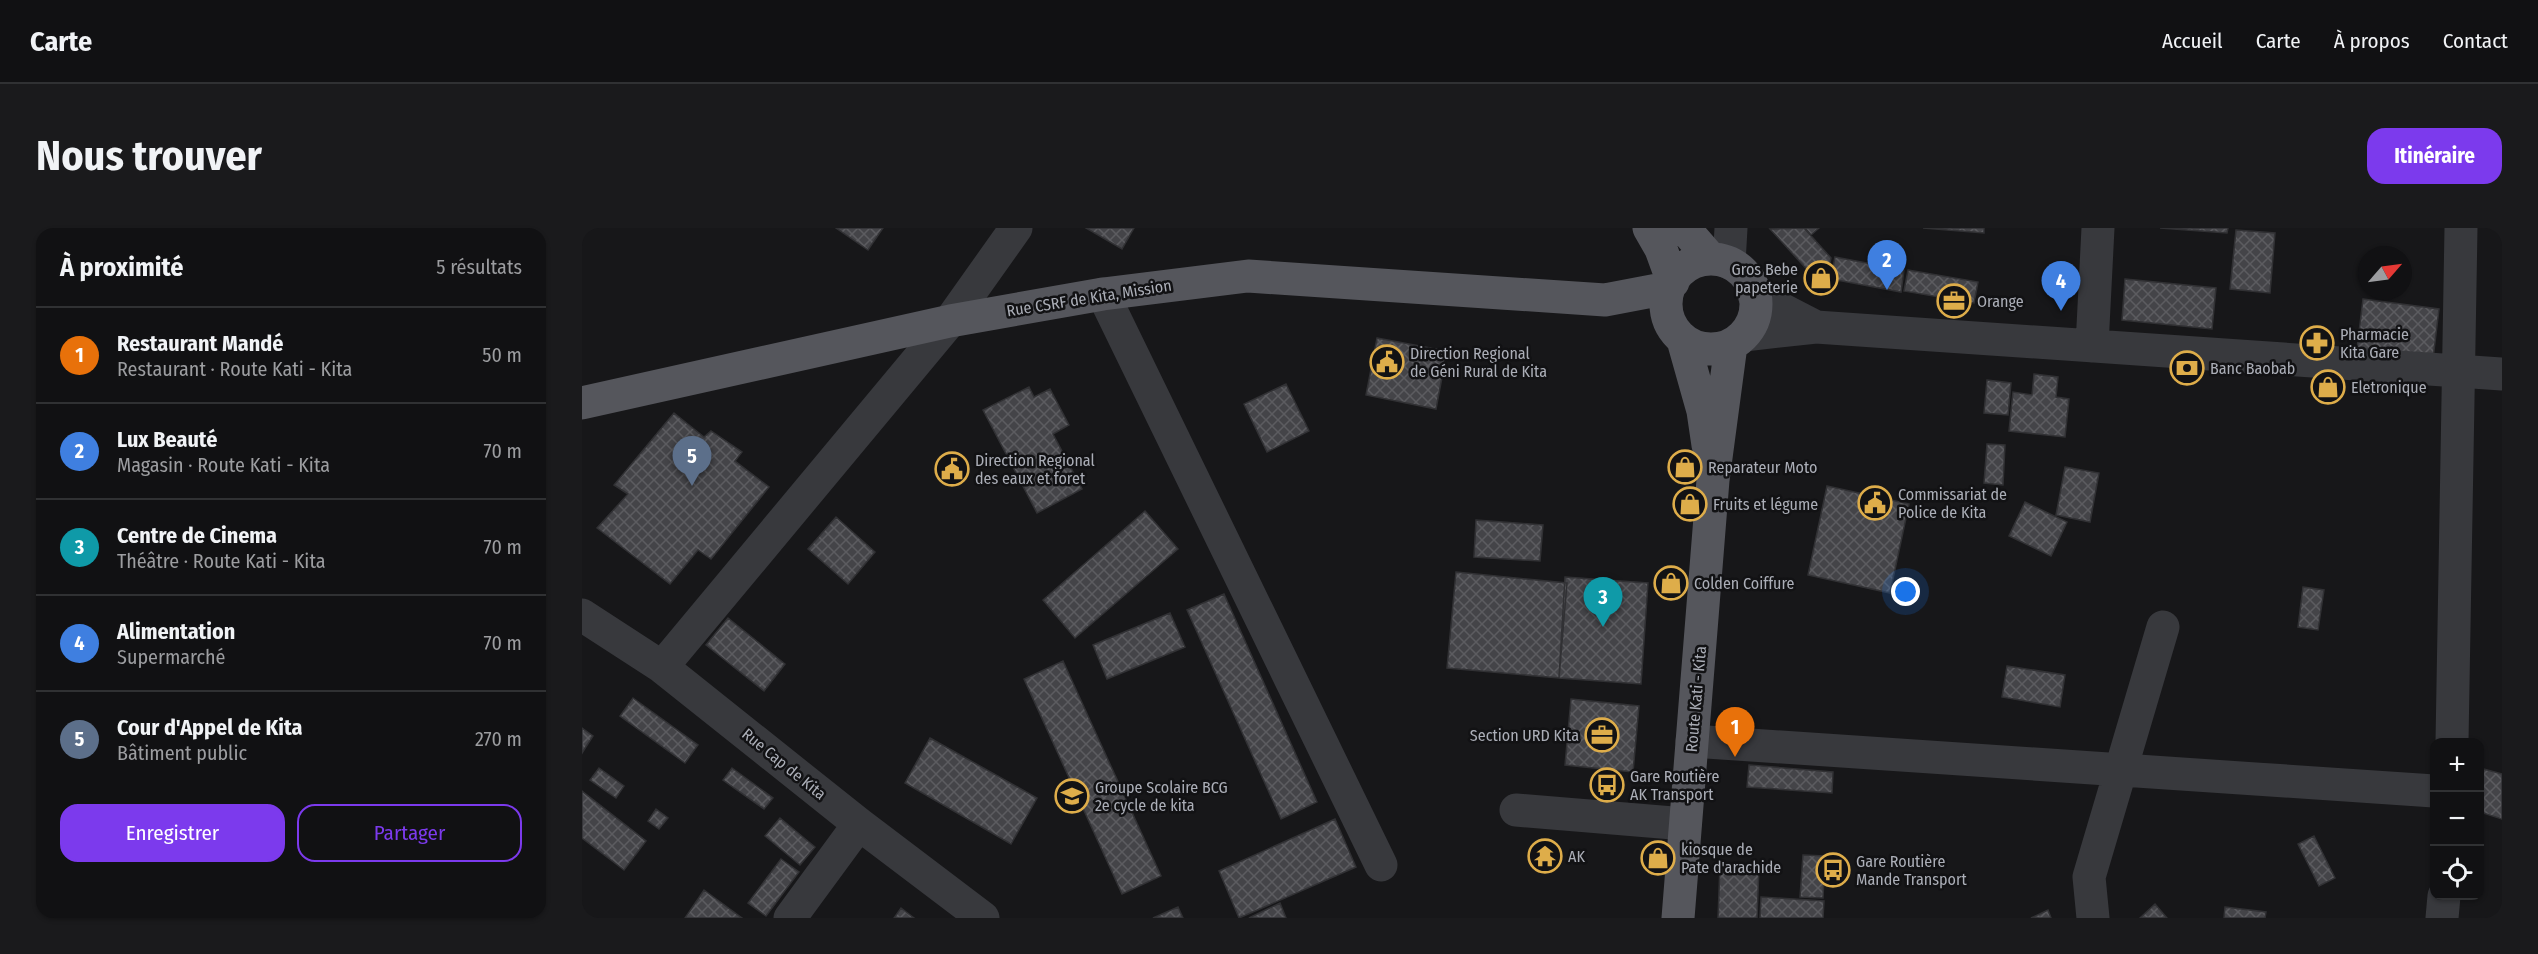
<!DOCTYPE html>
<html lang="fr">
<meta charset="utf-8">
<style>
:root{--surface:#111113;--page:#1a1a1c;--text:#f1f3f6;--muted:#9c9da0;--line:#303133;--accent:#7c3aed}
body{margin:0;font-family:"Fira Sans Condensed",sans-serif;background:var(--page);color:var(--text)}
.controls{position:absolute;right:18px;bottom:18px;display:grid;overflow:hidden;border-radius:12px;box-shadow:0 2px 4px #0004}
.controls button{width:54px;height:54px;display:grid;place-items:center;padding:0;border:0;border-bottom:2px solid var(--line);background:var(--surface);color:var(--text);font:30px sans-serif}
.compass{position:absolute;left:1776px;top:18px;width:54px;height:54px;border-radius:50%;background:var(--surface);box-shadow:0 2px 4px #0004;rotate:62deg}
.you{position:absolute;left:1324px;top:364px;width:21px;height:21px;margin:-15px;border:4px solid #fff;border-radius:50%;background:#1a73e8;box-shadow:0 0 0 9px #1a73e833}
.badge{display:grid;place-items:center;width:39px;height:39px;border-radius:50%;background:var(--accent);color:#fff;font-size:20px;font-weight:700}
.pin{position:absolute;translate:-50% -50px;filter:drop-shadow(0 2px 3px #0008)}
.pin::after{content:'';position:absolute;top:32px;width:21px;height:18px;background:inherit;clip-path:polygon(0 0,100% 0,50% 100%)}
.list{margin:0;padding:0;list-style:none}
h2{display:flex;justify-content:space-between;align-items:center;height:78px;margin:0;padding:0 24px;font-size:26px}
h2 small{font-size:20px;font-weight:400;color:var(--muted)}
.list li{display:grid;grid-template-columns:39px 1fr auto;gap:18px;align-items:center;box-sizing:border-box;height:96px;padding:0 24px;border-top:2px solid var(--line)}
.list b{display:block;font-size:22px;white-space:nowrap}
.list p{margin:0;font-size:20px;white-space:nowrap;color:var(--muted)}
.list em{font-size:20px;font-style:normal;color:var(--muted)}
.actions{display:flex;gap:12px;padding:18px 24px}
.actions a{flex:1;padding:14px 0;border:2px solid var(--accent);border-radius:18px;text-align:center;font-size:21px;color:var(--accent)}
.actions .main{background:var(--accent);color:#fff}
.icon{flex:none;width:33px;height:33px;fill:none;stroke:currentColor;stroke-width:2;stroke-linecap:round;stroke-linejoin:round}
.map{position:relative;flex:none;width:1920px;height:690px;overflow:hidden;border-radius:18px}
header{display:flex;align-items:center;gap:36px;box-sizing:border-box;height:84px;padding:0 30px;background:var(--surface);border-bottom:2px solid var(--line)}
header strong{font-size:28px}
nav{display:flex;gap:33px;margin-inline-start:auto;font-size:21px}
.intro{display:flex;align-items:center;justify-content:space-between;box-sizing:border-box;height:144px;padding:0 36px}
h1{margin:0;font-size:42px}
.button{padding:15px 27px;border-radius:18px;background:var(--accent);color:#fff;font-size:21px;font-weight:700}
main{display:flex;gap:36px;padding:0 36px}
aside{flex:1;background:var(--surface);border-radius:18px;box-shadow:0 2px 4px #0004}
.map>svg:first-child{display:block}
.building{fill:url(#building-cross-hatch);stroke:#313134;stroke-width:1.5}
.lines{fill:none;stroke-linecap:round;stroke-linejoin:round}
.minor{stroke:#38393d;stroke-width:33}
.major{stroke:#55565c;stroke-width:33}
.labels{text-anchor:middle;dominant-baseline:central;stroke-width:5;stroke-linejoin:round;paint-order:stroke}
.poi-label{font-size:16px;fill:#abaeb7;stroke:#121214;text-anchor:start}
.street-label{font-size:16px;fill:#abaeb7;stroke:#121214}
</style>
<header>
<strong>Carte</strong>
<nav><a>Accueil</a><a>Carte</a><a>À propos</a><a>Contact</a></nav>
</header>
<div class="intro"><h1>Nous trouver</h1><a class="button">Itinéraire</a></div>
<main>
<aside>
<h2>À proximité<small>5 résultats</small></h2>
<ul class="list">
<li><span class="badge" style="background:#e8710a">1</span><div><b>Restaurant Mandé</b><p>Restaurant · Route Kati - Kita</p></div><em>50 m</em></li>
<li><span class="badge" style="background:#3f7fe0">2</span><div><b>Lux Beauté</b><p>Magasin · Route Kati - Kita</p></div><em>70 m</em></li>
<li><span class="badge" style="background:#0f9aa8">3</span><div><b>Centre de Cinema</b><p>Théâtre · Route Kati - Kita</p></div><em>70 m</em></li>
<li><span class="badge" style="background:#3f7fe0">4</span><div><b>Alimentation</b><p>Supermarché</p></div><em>70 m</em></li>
<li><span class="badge" style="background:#5c6f8a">5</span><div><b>Cour d'Appel de Kita</b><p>Bâtiment public</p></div><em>270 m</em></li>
</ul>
<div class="actions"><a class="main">Enregistrer</a><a>Partager</a></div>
</aside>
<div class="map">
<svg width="1920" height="690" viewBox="0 0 1920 690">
<defs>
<pattern id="building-cross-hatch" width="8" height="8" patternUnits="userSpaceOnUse" patternTransform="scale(1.5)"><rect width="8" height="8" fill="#444448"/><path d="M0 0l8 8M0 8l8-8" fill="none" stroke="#5c5c60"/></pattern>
</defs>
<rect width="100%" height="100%" fill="#171719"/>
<path class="building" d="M254 0H301L286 22Z
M504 0H552L540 21Z
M1222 0 1249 30 1244 52 1231 48 1188 1Z
M1223 0H1237L1229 7Z
M1341 0H1402V5Z
M1578 0H1646L1645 5Z
M1654 2 1693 5 1688 65 1648 61Z
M1253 29 1322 42 1319 64 1249 51Z
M1326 42 1396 54 1392 75 1322 63Z
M1543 51 1634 60 1630 101 1540 92Z
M1781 71 1857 81 1851 131 1775 121Z
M795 110 865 123 854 181 784 167Z
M1452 146 1476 149 1474 169 1487 171 1483 209 1427 203 1431 164 1450 167Z
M1405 152 1429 155 1426 187 1402 185Z
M704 156 727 203 685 224 662 176Z
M447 159 452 169 468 161 487 197 471 206 500 261 455 285 401 182Z
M92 185 122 209 129 203 160 224 153 233 187 259 129 331 116 322 88 356 15 300 46 266 32 257Z
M1405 216 1423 217 1421 257 1402 255Z
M1483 239 1517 245 1508 294 1474 287Z
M1245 258 1327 276 1308 365 1226 347Z
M1443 274 1485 294 1469 328 1427 308Z
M563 283 596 321 493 410 461 372Z
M254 289 293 324 266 356 226 321Z
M894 292 961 297 958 333 892 329Z
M874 344 985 355 977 450 865 440Z
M983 349 1066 355 1059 456 977 450Z
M1721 359 1742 362 1736 402 1716 399Z
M642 366 735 574 699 591 605 382Z
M588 385 603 419 525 451 511 417Z
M146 390 203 436 182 463 124 417Z
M481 433 579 648 540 666 442 451Z
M1425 438 1483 447 1478 479 1420 469Z
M51 470 116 517 103 535 38 488Z
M989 471 1057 478 1051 544 983 537Z
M0 500 11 508 0 525Z
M348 510 455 570 429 616 323 555Z
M1167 537 1251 544 1250 565 1165 559Z
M17 540 42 558 34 570 8 552Z
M150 540 191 570 182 581 141 552Z
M1898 540 1920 546V591L1898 584Z
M0 563 64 613 42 642 0 610Z
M74 581 86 590 77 601 66 593Z
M198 590 233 619 218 637 183 608Z
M753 591 774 639 657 690 637 643Z
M1732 608 1753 650 1737 658 1716 616Z
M1221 627 1243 628 1241 670 1218 669Z
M199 631 217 644 184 688 166 675Z
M1138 637 1177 639 1175 690H1136Z
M122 662 160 690H103Z
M1179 669 1242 673 1241 690H1178Z
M698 675 704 690H667Z
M1573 676 1585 690H1558Z
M596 679 601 690H571Z
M1643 679 1684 684 1683 690H1642Z
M319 680 332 690H312Z
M1466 682 1469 690H1449Z"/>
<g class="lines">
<path class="minor" d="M1147 35 1149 0
M521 66 799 637
M1172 67 1234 99
M1162 107 1234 99 1920 146
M1510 118 1516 0
M0 387 80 439 277 596 401 690
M80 439 368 93 434 0
M1110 513 1852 563
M1870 514 1879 0
M934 582 1103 596
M208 690 277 596
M1511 690 1507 649 1581 399
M1860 690 1862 668"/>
<path class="major" d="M1067 0 1079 21 1091 54
M1102 0 1129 31
M1084 76a45 45 0 1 1 90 0a45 45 0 1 1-90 0Z
M1101 112 1121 183 1126 217
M0 175 368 93 521 66 666 48 1023 72 1086 60
M1096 690 1131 252 1149 117"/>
</g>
<defs>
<g id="shop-ring" transform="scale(1.725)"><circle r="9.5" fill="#121214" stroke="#dead4a" stroke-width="1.5"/><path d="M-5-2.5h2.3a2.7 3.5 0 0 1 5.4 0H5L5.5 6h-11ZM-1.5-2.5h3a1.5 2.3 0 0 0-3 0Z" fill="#dead4a"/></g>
<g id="office-ring" transform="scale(1.725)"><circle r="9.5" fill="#121214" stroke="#dead4a" stroke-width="1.5"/><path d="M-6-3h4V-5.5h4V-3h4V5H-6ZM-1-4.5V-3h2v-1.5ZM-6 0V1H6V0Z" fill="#dead4a"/></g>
<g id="pharmacy-ring" transform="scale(1.725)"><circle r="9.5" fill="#121214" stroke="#dead4a" stroke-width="1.5"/><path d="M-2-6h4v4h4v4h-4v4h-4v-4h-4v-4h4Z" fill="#dead4a"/></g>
<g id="civic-ring" transform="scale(1.725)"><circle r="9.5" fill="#121214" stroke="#dead4a" stroke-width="1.5"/><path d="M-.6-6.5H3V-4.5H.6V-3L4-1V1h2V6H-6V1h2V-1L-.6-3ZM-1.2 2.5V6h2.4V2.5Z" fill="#dead4a"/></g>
<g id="bank-ring" transform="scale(1.725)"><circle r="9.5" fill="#121214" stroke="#dead4a" stroke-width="1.5"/><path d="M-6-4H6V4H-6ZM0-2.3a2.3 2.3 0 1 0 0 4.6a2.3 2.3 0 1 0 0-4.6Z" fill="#dead4a"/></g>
<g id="bus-ring" transform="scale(1.725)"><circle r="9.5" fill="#121214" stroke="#dead4a" stroke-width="1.5"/><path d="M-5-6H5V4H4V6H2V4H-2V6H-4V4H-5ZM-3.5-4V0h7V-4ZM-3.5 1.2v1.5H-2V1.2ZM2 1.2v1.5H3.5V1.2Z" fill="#dead4a"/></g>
<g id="school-ring" transform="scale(1.725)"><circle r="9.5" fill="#121214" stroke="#dead4a" stroke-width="1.5"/><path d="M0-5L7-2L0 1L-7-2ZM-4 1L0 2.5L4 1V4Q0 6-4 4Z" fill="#dead4a"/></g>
<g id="temple-ring" transform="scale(1.725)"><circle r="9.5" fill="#121214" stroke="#dead4a" stroke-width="1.5"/><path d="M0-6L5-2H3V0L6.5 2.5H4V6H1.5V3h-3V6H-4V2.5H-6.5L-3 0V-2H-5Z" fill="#dead4a"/></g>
</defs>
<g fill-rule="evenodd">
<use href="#shop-ring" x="1239" y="50"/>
<use href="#office-ring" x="1372" y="73"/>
<use href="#pharmacy-ring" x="1735" y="115"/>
<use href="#civic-ring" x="805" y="134"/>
<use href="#bank-ring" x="1605" y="140"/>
<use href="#shop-ring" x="1746" y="159"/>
<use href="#shop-ring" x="1103" y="239"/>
<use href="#civic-ring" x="370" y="241"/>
<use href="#civic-ring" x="1293" y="275"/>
<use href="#shop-ring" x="1108" y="276"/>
<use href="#shop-ring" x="1089" y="355"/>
<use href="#office-ring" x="1020" y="507"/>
<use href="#bus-ring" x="1025" y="557"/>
<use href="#school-ring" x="490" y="568"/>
<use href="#temple-ring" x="963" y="628"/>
<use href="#shop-ring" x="1076" y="630"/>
<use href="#bus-ring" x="1251" y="642"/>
</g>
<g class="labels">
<g class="poi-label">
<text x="1216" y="41" text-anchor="end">Gros Bebe<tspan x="1216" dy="18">papeterie</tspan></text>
<text x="1395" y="73">Orange</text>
<text x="1758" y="106">Pharmacie<tspan x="1758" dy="18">Kita Gare</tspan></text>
<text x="828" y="125">Direction Regional<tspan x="828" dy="18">de Géni Rural de Kita</tspan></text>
<text x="1628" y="140">Banc Baobab</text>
<text x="1769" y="159">Eletronique</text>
<text x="393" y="232">Direction Regional<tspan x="393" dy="18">des eaux et foret</tspan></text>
<text x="1126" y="239">Reparateur Moto</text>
<text x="1316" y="266">Commissariat de<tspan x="1316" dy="18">Police de Kita</tspan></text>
<text x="1131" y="276">Fruits et légume</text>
<text x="1112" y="355">Colden Coiffure</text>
<text x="997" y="507" text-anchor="end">Section URD Kita</text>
<text x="1048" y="548">Gare Routière<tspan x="1048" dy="18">AK Transport</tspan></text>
<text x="513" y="559">Groupe Scolaire BCG<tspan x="513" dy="18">2e cycle de kita</tspan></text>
<text x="1099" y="621">kiosque de<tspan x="1099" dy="18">Pate d'arachide</tspan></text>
<text x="986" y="628">AK</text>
<text x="1274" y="633">Gare Routière<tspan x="1274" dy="18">Mande Transport</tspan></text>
</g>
<g class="street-label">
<text transform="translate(507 70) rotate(-9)">Rue CSRF de Kita, Mission</text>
<text transform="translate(1114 471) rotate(-85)">Route Kati - Kita</text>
<text transform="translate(202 536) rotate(39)">Rue Cap de Kita</text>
</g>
</g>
</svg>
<div class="controls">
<button>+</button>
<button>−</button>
<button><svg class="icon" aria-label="locate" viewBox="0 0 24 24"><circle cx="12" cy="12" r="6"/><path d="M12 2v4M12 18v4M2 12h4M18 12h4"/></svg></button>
</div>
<svg class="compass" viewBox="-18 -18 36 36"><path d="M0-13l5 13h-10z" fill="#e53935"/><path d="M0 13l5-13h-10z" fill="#9c9da0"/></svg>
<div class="you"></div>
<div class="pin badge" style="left:1153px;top:529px;background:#e8710a">1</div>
<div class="pin badge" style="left:1305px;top:62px;background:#3f7fe0">2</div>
<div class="pin badge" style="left:1021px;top:399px;background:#0f9aa8">3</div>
<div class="pin badge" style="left:1479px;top:83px;background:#3f7fe0">4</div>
<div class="pin badge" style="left:110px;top:258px;background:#5c6f8a">5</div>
</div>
</main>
